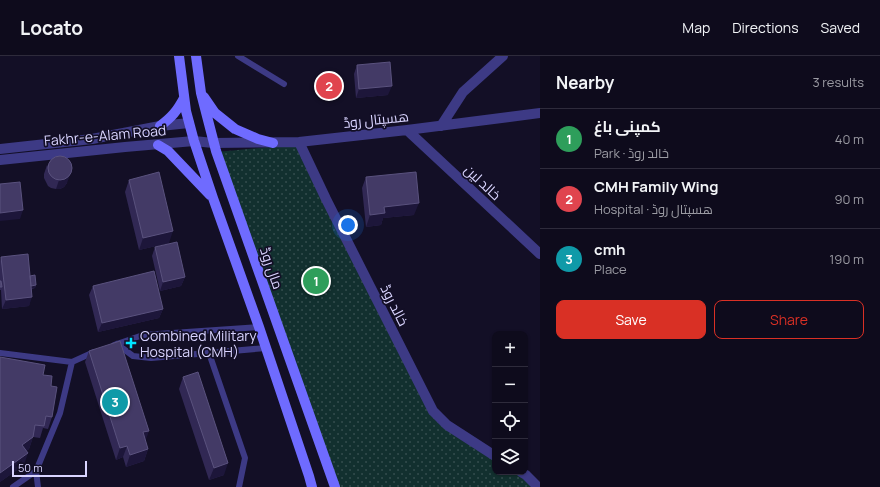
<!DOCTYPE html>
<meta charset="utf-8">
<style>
:root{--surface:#0e0b1c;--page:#1c1929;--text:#f1f3f6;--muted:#9b9ba3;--line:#2e2b3b;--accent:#d93025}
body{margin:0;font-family:Manrope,Cairo,sans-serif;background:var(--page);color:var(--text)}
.controls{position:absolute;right:12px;bottom:12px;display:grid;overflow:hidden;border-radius:8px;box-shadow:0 1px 3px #0004}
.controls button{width:36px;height:36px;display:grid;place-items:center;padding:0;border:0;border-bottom:1px solid var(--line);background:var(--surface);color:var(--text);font:20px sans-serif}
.scale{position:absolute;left:12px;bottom:10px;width:75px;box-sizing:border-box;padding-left:4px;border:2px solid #d9d4ff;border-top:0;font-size:11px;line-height:14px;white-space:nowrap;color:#d9d4ff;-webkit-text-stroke:3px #130f26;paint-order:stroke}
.you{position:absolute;left:348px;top:169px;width:14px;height:14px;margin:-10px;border:3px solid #fff;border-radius:50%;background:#1a73e8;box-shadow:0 0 0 6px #1a73e833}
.badge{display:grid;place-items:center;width:26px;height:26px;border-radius:50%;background:var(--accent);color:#fff;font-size:13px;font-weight:700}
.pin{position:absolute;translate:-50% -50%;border:2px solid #fff;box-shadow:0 1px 4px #0006}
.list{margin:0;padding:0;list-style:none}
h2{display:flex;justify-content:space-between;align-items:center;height:52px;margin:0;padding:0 16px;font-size:17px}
h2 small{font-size:13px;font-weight:400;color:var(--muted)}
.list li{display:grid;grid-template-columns:26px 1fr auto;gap:12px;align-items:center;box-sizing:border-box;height:60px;padding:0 16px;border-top:1px solid var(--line)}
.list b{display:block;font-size:15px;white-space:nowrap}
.list p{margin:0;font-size:13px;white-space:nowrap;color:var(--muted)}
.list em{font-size:13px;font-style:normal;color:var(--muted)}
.actions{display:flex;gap:8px;padding:12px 16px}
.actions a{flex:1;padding:9px 0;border:1px solid var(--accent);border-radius:8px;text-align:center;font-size:14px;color:var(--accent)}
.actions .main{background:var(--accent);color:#fff}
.icon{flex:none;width:22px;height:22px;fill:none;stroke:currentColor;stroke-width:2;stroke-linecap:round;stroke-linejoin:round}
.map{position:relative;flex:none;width:540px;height:431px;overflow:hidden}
header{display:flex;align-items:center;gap:24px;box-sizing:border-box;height:56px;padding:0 20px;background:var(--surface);border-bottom:1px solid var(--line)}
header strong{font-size:19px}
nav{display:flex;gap:22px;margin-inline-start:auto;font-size:14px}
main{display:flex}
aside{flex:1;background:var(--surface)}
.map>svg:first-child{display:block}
.green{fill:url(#green-dots)}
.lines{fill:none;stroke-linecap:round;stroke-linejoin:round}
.service{stroke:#3d3a85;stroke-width:6}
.minor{stroke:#3d3a85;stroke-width:10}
.tertiary{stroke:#3d3a85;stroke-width:10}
.secondary{stroke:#6f6bff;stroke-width:10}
.wall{fill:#312854}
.shaded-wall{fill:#1d163a}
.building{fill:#433a66;stroke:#5a527e}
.poi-dot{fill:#00e5ff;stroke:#130f26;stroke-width:1.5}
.labels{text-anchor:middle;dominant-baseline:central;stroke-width:3.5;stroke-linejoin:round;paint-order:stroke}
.street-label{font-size:14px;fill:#d9d4ff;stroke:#130f26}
.poi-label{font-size:14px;fill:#d9d4ff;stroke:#130f26;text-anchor:start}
</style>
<header>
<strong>Locato</strong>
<nav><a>Map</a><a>Directions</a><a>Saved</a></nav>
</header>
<main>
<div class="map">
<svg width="540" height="431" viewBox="0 0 540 431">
<defs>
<pattern id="green-dots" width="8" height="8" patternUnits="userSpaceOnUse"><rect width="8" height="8" fill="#12302f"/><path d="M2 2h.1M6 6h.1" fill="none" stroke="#344d4e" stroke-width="1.8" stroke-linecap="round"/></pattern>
</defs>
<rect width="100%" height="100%" fill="#130f26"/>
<path class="green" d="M301 88 433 355 495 400V416H521L536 431H337L217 96Z"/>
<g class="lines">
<path class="service" d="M238 0 284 28
M117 288 133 300 151 302 266 292
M114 289 143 279 259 271
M0 297 72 306
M209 297 245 402 239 431
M13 431 36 415
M38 431 36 415 60 357 72 306 94 296"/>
<path class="minor" d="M441 70 463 36 503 0
M407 74 540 198
M299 86 326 143 433 355 447 369 495 400
M213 87 299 86 407 74 540 57
M521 416 526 419 538 431"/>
<path class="tertiary" d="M0 93 92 83 160 70 189 67
M0 104 125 91 194 85 213 87"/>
<path class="secondary" d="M179 0 186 55 194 85 213 142 259 271 309 420 312 431
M196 0 201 37 216 95 335 431
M204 41 215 57 235 73 258 83 273 87
M160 70C172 61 177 55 184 42
M158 89 168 95 210 139"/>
</g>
<path class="wall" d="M357 9 388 39 356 42 354 18Z
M47 109 67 127 64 131 60 133H56L51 132 48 130 44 122V118Z
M366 121 414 159 383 162 381 169 366 171 362 132Z
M129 124 169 187 139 194 125 136Z
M155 191 185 221 181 230 160 235 152 200Z
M1 201 30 220 36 229 35 232 32 233 29 250 2 253 1 234H0V205Z
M93 230 163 253 159 262 98 276 89 239Z
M89 295 145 384 148 393 144 405 126 411 123 401 116 404 85 306Z
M43 319 51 330 52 361 48 373 43 372 40 382 33 381 29 393 26 395 24 409 0 426Z
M183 321 224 419 209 424 179 333Z"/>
<path class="shaded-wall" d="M392 30 388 39 356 42 359 33Z
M72 114 67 127 64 131 60 133H56L59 124Z
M419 147 414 159 383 162 381 169 366 171 370 159 384 151Z
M23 154 20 163 0 165V157Z
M173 175 169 187 139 194 143 182Z
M185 221 181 230 160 235 163 226Z
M36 229 35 232 27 233 29 230Z
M32 241 29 250 2 253 6 244Z
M163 253 159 262 98 276 102 267Z
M149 375 145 386 143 376Z
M33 381 29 393 18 401 22 389Z
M127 390 123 401 116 404 120 392Z
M148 393 144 405 126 411 130 399Z
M28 397 24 409 0 426V417Z
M228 407 224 419 209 424 214 412Z"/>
<path class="building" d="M390 6 392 30 359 33 357 9Z
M48 112a12 12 0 1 1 24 0a12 12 0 1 1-24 0Z
M159 116 173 175 143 182 129 124Z
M416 116 419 147 384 151 385 157 370 159 366 121Z
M20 126 23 154 0 157V128Z
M177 186 185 221 163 226 155 191Z
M28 198 32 241 6 244 1 201Z
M154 215 163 253 102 267 93 230Z
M35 219 36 229 31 230 30 220Z
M0 225H1L2 231H0Z
M120 285 149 375 143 376 148 393 130 399 127 390 120 392 89 295Z
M0 301 45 309 43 319 52 320 51 330 57 331 52 361 46 360 44 370 35 369 33 381 22 389 28 397 0 417Z
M198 316 228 407 214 412 183 321Z"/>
<path class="poi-dot" d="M129 281h4v4h4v4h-4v4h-4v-4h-4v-4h4z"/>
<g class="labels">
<g class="street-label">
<text transform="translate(376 63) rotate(-6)">ھسپتال روڈ</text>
<text transform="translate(105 79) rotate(-5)">Fakhr-e-Alam Road</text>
<text transform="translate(483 126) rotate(43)">خالد لین</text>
<text transform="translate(272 212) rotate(71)">مال روڈ</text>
<text transform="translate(395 249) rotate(63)">خالد روڈ</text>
</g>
<g class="poi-label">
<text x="140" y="279">Combined Military<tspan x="140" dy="16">Hospital (CMH)</tspan></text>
</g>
</g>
</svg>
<div class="controls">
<button>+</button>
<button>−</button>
<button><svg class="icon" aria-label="locate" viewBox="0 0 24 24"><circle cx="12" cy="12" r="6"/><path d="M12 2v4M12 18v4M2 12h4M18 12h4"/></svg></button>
<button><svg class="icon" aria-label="layers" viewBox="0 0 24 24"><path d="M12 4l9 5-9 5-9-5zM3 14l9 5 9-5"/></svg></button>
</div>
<div class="scale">50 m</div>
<div class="you"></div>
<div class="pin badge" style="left:316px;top:225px;background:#2e9e5b">1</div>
<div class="pin badge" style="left:329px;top:30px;background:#e0444e">2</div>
<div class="pin badge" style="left:115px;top:346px;background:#0f9aa8">3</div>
</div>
<aside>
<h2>Nearby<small>3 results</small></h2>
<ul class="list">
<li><span class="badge" style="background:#2e9e5b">1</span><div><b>کمپنی باغ</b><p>Park · خالد روڈ</p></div><em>40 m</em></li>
<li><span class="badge" style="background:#e0444e">2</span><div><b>CMH Family Wing</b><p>Hospital · ھسپتال روڈ</p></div><em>90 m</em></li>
<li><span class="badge" style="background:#0f9aa8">3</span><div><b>cmh</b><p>Place</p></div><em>190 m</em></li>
</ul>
<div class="actions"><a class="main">Save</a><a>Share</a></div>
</aside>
</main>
